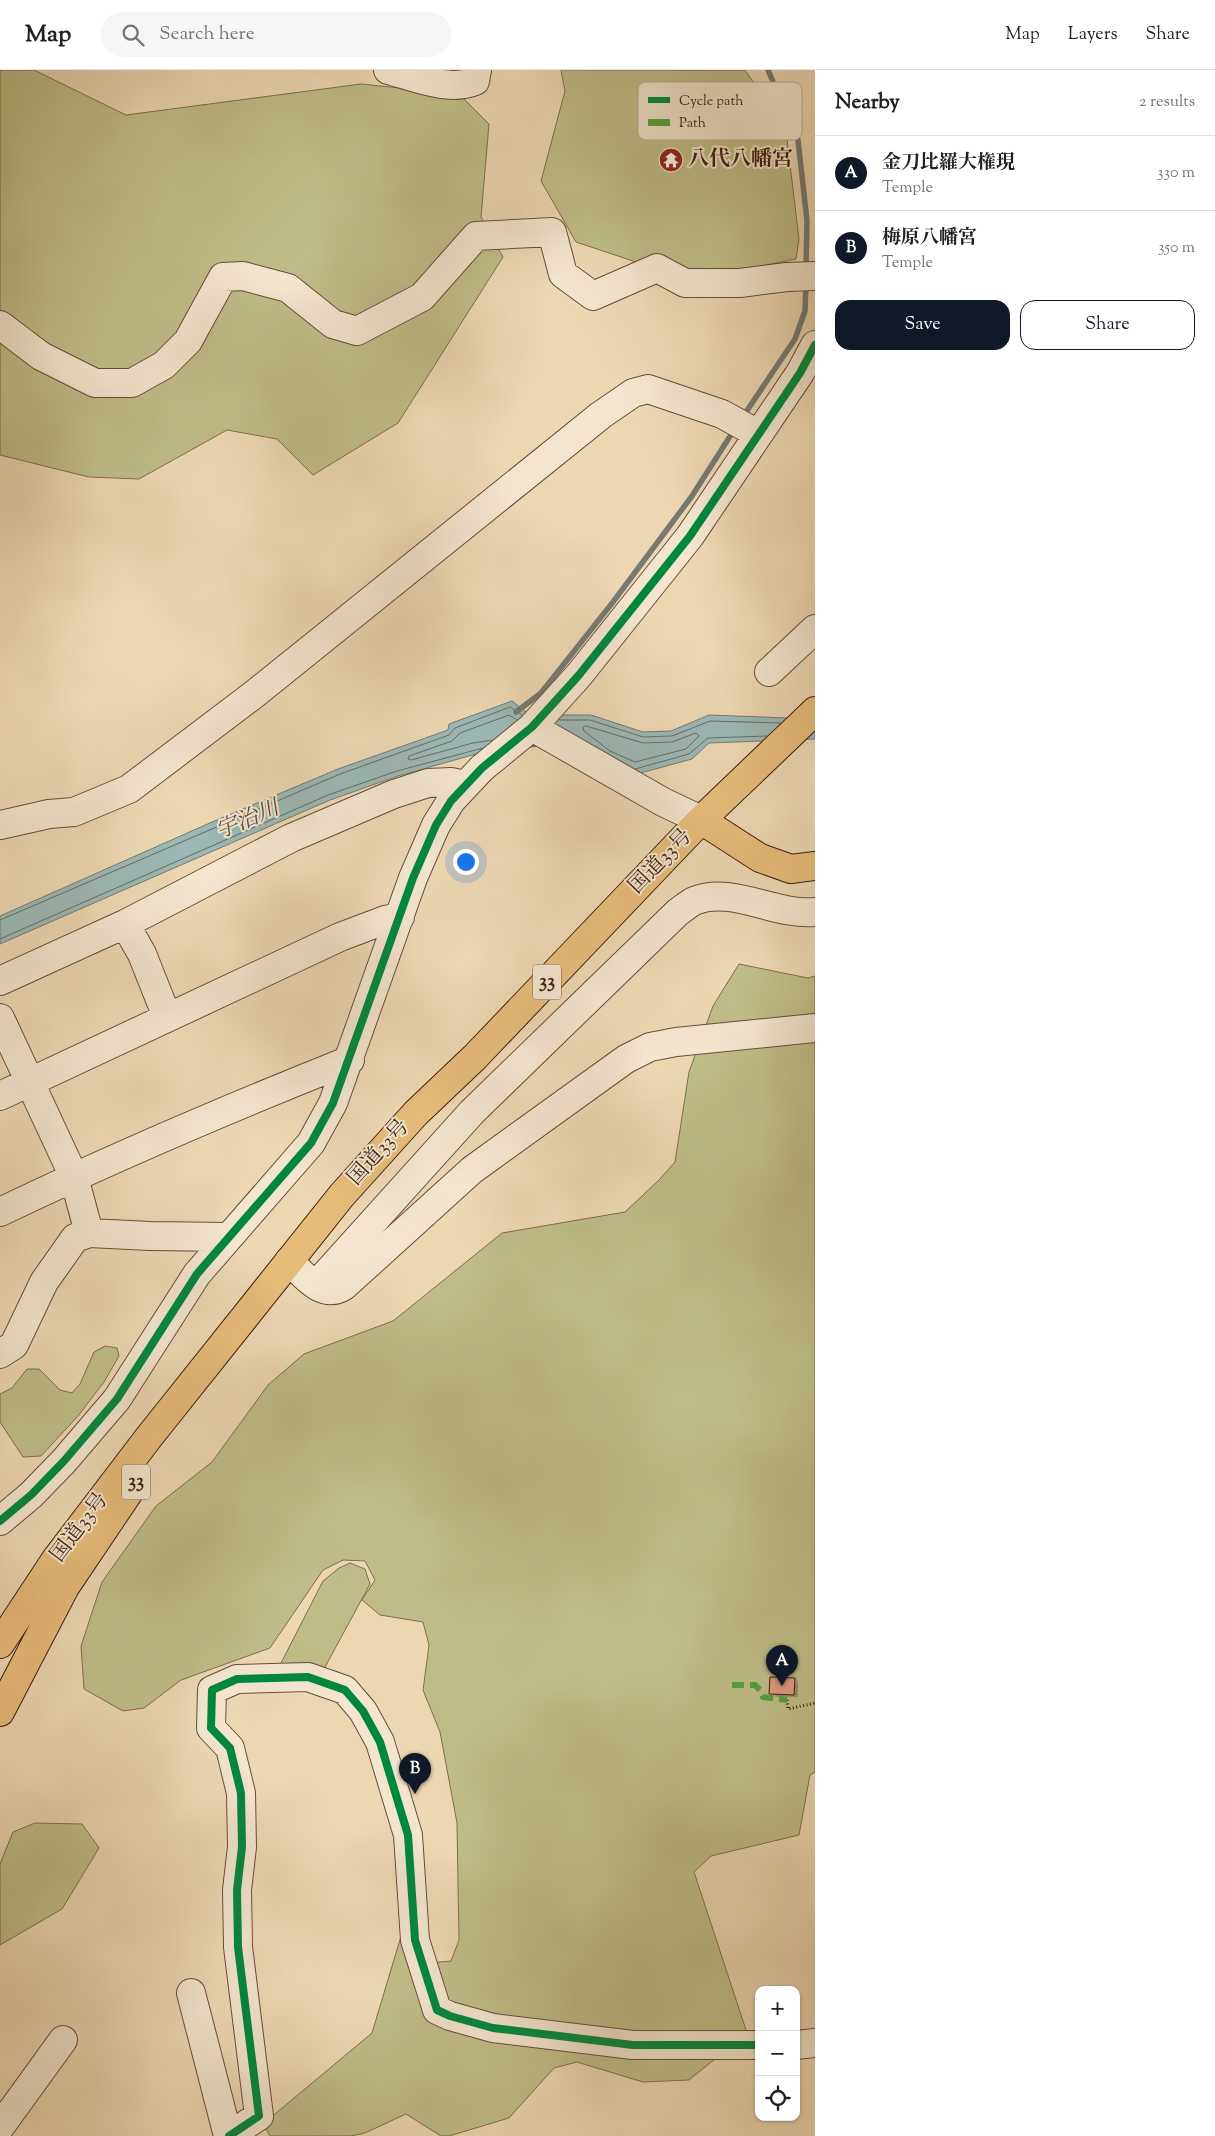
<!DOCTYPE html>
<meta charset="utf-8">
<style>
:root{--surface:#fff;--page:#f6f6f6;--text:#202124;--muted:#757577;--line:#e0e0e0;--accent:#111827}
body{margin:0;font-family:"Sorts Mill Goudy","Noto Serif JP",serif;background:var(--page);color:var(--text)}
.controls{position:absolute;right:15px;bottom:15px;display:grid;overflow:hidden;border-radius:10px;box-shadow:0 1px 4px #0004}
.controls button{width:45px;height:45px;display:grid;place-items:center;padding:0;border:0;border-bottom:1px solid var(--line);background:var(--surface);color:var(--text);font:25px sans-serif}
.you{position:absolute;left:465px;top:791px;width:18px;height:18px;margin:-12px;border:4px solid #fff;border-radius:50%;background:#1a73e8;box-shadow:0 0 0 8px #1a73e833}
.badge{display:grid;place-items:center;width:32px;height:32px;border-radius:50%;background:var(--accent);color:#fff;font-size:16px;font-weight:700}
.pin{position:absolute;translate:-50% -41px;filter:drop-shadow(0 1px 2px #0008)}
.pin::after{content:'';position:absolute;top:26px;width:18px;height:15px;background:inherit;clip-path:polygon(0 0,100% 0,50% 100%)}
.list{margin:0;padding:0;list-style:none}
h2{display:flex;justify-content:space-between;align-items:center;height:65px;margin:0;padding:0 20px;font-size:21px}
h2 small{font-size:16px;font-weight:400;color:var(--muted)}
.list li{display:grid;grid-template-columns:32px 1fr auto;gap:15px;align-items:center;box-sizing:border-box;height:75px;padding:0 20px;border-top:1px solid var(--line)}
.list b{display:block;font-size:19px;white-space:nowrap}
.list p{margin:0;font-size:16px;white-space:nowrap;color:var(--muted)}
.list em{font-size:16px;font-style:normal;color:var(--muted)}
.actions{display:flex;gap:10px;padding:15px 20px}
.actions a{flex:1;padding:11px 0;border:1px solid var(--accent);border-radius:15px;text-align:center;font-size:18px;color:var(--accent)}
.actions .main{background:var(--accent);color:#fff}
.icon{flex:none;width:28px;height:28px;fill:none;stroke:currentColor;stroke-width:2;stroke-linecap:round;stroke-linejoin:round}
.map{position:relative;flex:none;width:815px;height:2066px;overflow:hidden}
header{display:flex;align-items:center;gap:30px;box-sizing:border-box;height:70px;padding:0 25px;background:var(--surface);border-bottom:1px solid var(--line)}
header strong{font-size:24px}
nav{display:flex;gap:28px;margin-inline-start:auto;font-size:18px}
.search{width:350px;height:45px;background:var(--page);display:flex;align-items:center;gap:12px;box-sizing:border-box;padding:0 18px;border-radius:28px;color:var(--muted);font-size:19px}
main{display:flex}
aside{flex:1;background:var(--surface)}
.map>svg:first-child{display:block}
.green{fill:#bebd89;stroke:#7e6e4c}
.water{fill:#9bb8b5;stroke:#767a73}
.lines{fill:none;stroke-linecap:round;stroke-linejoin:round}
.shore{stroke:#6c6b62;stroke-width:1}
.stream{stroke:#767a73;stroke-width:5.5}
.building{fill:#e09a80;stroke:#3e1e10;filter:url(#shadow)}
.minor-casing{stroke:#6a4c39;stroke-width:30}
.highway-casing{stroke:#3e1e10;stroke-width:30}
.path{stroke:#3e1e10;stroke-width:3;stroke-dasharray:1 2.5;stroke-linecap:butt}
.minor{stroke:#f3e5ce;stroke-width:28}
.highway{stroke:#e6bc7a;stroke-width:28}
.quiet{stroke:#54a23f;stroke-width:6;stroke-dasharray:12 6;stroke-linecap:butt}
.cycleway-casing{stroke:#f3e5ce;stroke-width:11}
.cycleway{stroke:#00873e;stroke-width:8}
.labels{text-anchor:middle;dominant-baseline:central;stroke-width:4;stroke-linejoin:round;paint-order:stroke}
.shield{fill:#f3e5ce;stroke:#745a49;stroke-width:1}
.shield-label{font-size:20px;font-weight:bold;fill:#3e1e10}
.poi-label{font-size:21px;font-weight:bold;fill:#3e1e10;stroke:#f3e5ce;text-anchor:start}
.street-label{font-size:21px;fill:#3e1e10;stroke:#f3e5ce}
.water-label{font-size:22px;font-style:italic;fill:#5a4c42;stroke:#f3e5ce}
.key{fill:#f3e5ce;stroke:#bda995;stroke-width:1}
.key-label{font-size:14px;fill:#3e1e10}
</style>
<header>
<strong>Map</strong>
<div class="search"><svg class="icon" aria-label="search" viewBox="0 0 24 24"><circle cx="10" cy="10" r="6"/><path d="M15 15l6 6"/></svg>Search here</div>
<nav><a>Map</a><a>Layers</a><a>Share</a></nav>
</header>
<main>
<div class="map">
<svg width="815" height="2066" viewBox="0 0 815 2066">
<defs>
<filter id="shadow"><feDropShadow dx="5.5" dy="3" stdDeviation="2.5" flood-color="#0004"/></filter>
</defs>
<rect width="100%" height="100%" fill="#edd7b3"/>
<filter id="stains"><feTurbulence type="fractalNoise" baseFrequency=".004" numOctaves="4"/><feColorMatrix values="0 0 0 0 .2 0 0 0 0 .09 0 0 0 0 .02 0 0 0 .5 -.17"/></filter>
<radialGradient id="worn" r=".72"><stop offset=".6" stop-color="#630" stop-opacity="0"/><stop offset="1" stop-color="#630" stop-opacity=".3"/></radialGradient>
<path class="green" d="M0 0H34L126 45 361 14 459 24 489 54 481 147 503 187 398 353 313 405 277 369 227 360 139 409 89 407 0 385Z
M561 0H745L786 61 799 169 796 189 683 212 666 186 636 192 576 172 541 111 565 21Z
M739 894 808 908 815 906V1702L810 1705 799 1765 711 1786 694 1802 747 1963 689 2010 643 2012 577 1992 554 1998 509 2048 449 2066H441L406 2044 365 2063 351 2066H270L263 2054 372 1963 405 1853 429 1893 451 1891 459 1870 457 1753 440 1662 423 1620 429 1575 423 1552 380 1545 362 1530 375 1510 365 1491 343 1490 323 1500 270 1578 181 1610 144 1638 123 1641 84 1619 81 1576 102 1512 156 1436 212 1392 268 1315 304 1284 393 1251 502 1163 625 1142 659 1110 675 1092 689 1002 713 936Z
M105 1276 117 1278 119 1286 104 1312 78 1346 41 1386 23 1387 0 1352V1324L12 1318 27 1299H39L60 1320 72 1323 80 1314 94 1282Z
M350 1493 365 1499 370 1514 324 1599 280 1595 323 1511 339 1498Z
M35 1753 82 1754 99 1778 62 1839 0 1875V1794L13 1762Z"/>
<path class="water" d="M512 631 530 645H591L643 662 671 661 709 645 815 649V669L709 673 692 689 633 705 580 671 476 684 398 706 330 730 0 874V846L212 752 338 699 448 660 449 654Z"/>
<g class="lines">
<path class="shore" d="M559 650H590L643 667 672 666 710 651 781 653
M586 656 643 673 672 672 696 663 699 666 686 679 635 692 610 681 584 661 583 658Z
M492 670 473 673 411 690 408 689 409 686 452 671 460 663 509 645 517 650
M635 699 689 684 708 668 768 666
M0 850 340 704 449 665 455 658 510 637 522 645
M0 869 328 725 397 701 483 678"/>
<path class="stream" d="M768 0 798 70 807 151 806 198
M742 348 795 269 805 241 806 213
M516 642 541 623 613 532 692 426 734 360"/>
</g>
<path class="building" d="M770 1607 795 1608 794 1625 769 1624Z"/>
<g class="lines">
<g class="minor-casing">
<path id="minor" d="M388 0C415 7 448 22 475 11L477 0
M0 255 41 286 95 313H132L164 295 188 271 223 207 243 206 288 218 333 254 357 261 422 227 476 166 552 162 563 204 593 226 657 198 685 213H740L787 207 815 206
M769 602 815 559
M532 657 663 732 701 750
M0 755 49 744 74 742 129 719 252 626 601 345 633 323 648 319 722 344 758 364
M125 854 291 768 394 724 428 713 451 712 465 715
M0 911 125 854 142 884 167 947
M0 948 74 1107 89 1163
M0 1026 340 867 385 850 400 847
M0 1142C115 1087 232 1037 350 990
M289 1191C305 1206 322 1230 344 1216L472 1100 626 989 650 977 676 972 815 958
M316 1215 472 1042 678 842C683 839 688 834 694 831 731 815 775 846 815 842
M0 1284 14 1275 44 1212 75 1168 89 1163 150 1166 229 1167
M0 1451 31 1425 64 1391 117 1329 197 1204 311 1073 333 1033 413 808 436 755 451 731 482 698 532 657 579 605 690 466 800 303 815 275
M191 1923 228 2066
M796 1975 815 1973
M0 2057 63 1970
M229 2066 259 2046 238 1877 237 1820 242 1777 241 1723 230 1678 211 1658 212 1620 237 1609 308 1607 345 1620 363 1641 380 1672 408 1765 415 1870 437 1940 450 1946 493 1958 633 1975H759"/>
</g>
<g class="highway-casing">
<path id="highway" d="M701 750 760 788 791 799 815 796
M0 1574 56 1489 149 1367 342 1125 416 1043 475 987 701 750 815 641
M0 1642 65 1517 133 1416"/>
</g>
<path class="path" d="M787 1630 788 1639 815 1633"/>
<use href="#minor" class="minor"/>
<use href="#highway" class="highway"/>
<path class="quiet" d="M732 1615H755L761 1621 763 1627 787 1630"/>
<g class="cycleway-casing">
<path id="cycleway" d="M0 1451 31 1425 64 1391 117 1329 197 1204 311 1073 333 1033 413 808 436 755 451 731 482 698 532 657 579 605 690 466 800 303 815 275
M229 2066 259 2046 238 1877 237 1820 242 1777 241 1723 230 1678 211 1658 212 1620 237 1609 308 1607 345 1620 363 1641 380 1672 408 1765 415 1870 437 1940 450 1946 493 1958 633 1975H759"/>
</g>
<use href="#cycleway" class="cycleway"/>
</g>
<defs>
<g id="temple-disc" transform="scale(1.25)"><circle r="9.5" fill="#8f2418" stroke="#f3e5ce"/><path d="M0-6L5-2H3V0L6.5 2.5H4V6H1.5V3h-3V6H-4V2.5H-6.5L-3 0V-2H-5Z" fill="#fff"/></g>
</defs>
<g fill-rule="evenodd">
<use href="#temple-disc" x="671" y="90"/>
</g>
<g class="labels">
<g class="shield">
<rect x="533" y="894.5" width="28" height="35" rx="4"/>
<rect x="122" y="1394.5" width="28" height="35" rx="4"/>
</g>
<g class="shield-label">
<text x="547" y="912">33</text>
<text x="136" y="1412">33</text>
</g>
<g class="poi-label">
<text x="688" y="90">八代八幡宮</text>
</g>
<g class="street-label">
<text transform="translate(661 792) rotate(-46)">国道33号</text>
<text transform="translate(379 1083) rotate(-48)">国道33号</text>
<text transform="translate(80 1458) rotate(-53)">国道33号</text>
</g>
<g class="water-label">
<text transform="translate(248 751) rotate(-23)">宇治川</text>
</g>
</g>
<rect x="638" y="12" width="164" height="58" rx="8" class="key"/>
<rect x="648" y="27" width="22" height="6" fill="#00873e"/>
<rect x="648" y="49" width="22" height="7" fill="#54a23f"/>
<g class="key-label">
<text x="679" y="35">Cycle path</text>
<text x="679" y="57">Path</text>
</g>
<rect width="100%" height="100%" filter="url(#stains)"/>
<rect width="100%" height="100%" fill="url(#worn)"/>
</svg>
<div class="controls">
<button>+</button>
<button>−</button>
<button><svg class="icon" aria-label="locate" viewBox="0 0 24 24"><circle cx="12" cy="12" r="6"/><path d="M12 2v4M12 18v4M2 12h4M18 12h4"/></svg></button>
</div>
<div class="you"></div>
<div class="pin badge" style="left:782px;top:1616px">A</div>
<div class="pin badge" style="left:415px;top:1724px">B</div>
</div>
<aside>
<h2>Nearby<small>2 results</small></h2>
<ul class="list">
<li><span class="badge">A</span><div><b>金刀比羅大権現</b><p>Temple</p></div><em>330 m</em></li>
<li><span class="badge">B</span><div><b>梅原八幡宮</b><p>Temple</p></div><em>350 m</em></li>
</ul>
<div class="actions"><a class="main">Save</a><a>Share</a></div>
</aside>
</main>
